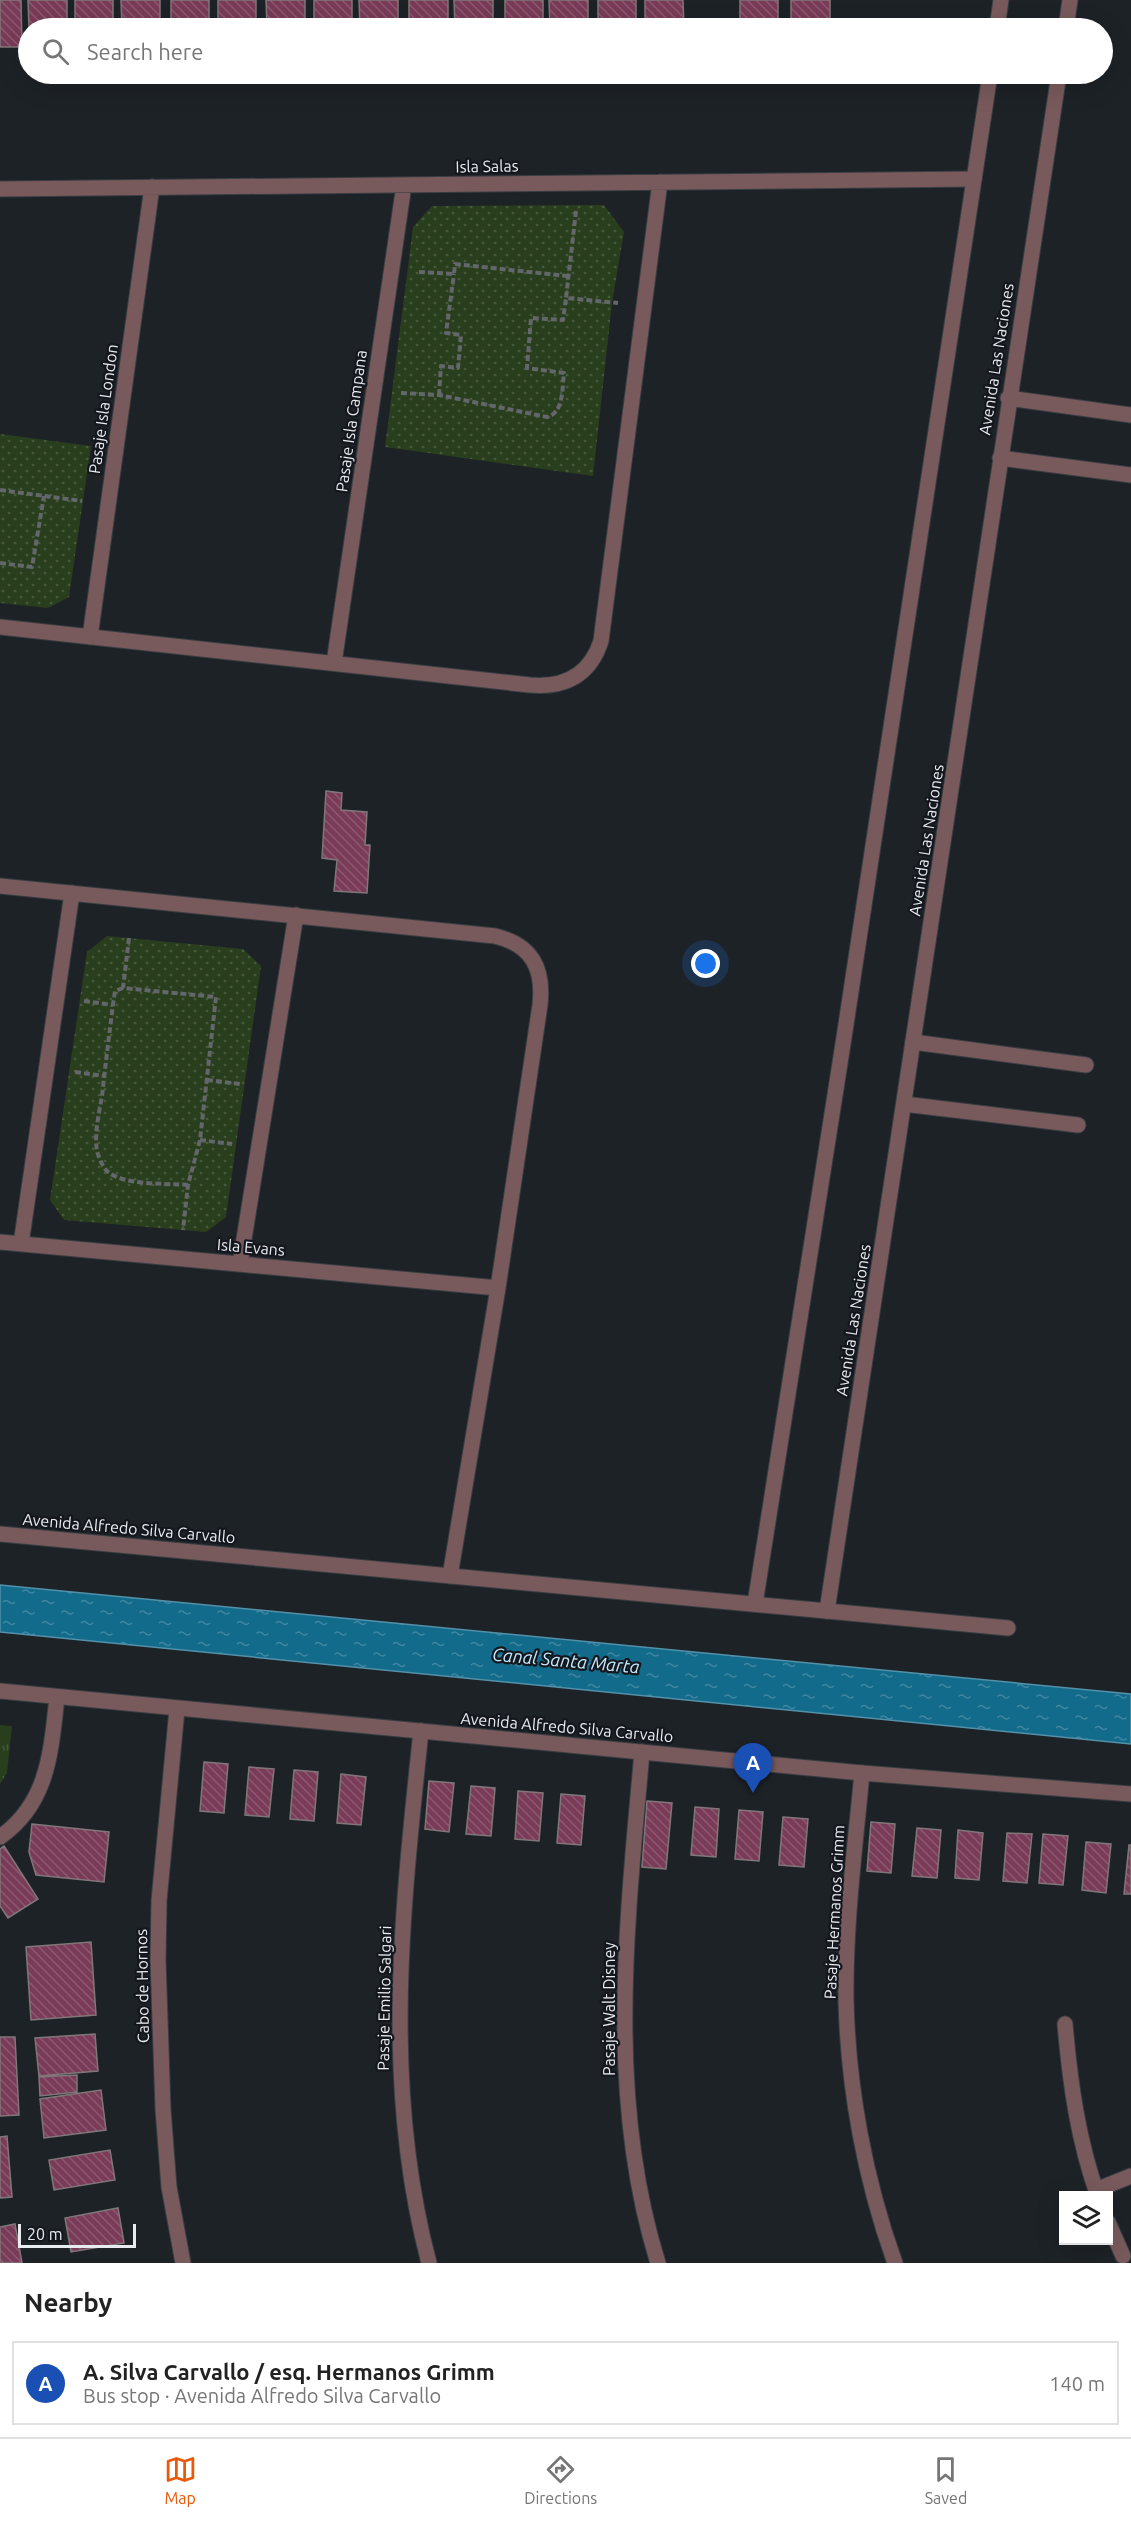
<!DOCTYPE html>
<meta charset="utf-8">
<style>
:root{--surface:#fff;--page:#f6f6f6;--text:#222;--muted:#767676;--line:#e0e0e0;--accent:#ea580c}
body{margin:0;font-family:Ubuntu,sans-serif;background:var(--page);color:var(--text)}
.controls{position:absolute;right:18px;bottom:18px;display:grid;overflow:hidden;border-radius:0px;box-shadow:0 6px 24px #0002}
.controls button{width:54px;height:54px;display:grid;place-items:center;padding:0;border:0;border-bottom:2px solid var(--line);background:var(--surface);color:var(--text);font:30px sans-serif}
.scale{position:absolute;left:18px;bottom:15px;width:118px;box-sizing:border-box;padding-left:6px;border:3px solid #e8ebef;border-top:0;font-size:16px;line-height:21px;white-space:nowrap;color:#e8ebef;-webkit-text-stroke:4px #14181e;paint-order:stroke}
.you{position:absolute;left:706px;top:964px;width:21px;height:21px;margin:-15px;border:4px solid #fff;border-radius:50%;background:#1a73e8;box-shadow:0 0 0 9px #1a73e833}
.badge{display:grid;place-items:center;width:39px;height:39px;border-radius:50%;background:var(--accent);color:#fff;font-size:20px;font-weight:700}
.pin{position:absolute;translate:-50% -50px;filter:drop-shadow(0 2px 3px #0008)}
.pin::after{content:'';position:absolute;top:32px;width:21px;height:18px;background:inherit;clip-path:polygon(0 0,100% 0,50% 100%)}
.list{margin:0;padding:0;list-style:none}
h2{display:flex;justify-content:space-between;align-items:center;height:78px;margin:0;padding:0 24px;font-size:26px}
h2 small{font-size:20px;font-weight:400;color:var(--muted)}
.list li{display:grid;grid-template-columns:39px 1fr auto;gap:18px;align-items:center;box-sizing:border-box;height:84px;margin:0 12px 12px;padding:0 12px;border:2px solid var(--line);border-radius:0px}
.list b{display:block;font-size:22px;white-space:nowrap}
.list p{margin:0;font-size:20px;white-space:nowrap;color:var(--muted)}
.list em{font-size:20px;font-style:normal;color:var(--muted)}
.icon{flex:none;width:33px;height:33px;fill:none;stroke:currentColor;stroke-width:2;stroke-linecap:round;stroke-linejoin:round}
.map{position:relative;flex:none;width:1131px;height:2263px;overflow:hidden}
.search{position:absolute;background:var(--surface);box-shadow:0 6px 24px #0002;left:18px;right:18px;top:18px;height:66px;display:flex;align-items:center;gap:15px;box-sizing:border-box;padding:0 21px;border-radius:33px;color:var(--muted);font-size:22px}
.sheet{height:174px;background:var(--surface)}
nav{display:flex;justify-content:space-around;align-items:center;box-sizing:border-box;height:84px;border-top:2px solid var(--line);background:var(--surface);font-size:16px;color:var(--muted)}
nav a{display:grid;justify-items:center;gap:3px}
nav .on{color:var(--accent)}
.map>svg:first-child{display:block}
.grass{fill:url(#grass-tufts)}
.park{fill:url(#park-dots)}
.water{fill:url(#water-ripples);stroke:#5291a9;stroke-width:1.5}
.building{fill:url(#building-back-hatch);stroke:#80777a;stroke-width:1.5}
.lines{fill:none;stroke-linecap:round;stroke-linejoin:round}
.minor-casing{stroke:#393e43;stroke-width:17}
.tertiary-casing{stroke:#393e43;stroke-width:17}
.path{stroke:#63676c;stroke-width:4;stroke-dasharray:6 3;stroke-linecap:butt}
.minor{stroke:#795a5c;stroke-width:15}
.tertiary{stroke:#795a5c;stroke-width:15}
.labels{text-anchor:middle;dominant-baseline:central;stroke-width:4.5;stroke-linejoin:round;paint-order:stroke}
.street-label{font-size:16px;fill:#e8ebef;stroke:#14181e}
.water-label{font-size:18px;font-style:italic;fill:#c3ebfe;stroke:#14181e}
</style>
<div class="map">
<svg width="1131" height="2263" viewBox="0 0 1131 2263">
<defs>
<pattern id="grass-tufts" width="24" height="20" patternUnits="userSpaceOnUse" patternTransform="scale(1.5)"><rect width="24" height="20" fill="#293e1c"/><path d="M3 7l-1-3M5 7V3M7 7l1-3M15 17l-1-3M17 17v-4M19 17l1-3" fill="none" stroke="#485a3d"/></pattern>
<pattern id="park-dots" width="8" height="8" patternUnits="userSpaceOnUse" patternTransform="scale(1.5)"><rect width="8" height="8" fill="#293e1c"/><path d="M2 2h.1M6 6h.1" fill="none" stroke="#485a3d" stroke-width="1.8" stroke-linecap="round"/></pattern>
<pattern id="water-ripples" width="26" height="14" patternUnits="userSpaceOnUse" patternTransform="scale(1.5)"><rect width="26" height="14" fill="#126b8b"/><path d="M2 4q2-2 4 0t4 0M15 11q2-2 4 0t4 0" fill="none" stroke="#4087a1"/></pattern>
<pattern id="building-back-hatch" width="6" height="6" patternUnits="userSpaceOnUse" patternTransform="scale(1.5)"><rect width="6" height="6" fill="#793b57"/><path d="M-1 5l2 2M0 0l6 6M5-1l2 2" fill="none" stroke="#8c586f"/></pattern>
</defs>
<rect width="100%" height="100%" fill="#1d2227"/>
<path class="grass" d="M0 1725 12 1726 7 1773 0 1784Z"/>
<path class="park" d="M604 205 624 232 612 303 593 476 385 447 413 227 432 206Z
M0 434 91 446 69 597 48 608 0 603Z
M107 936 243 949 261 966 226 1217 206 1232 64 1220 50 1200 87 952Z"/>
<path class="water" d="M0 1585 1131 1694V1744L0 1632Z"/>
<path class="building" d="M0 0H21L22 47H0Z
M28 0H67V28H29Z
M75 0H113V28H75Z
M121 0H160V28H122Z
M171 0H209V28H171Z
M218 0H256V28H218Z
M266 0H305V28H267Z
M314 0H352V28H314Z
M359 0H398V28H360Z
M409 0H448V28H409Z
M454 0H493V28H455Z
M505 0H543V28H505Z
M549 0H588V28H550Z
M598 0H636V28H598Z
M645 0H683L684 28H645Z
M740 0H778V28H740Z
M791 0H830V28H791Z
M326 791 342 793 341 810 367 812 365 845H370L367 893 334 891 337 860 322 858Z
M204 1762 228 1764 224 1813 200 1811Z
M249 1767 274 1769 269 1817 245 1815Z
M294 1770 318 1772 314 1821 290 1819Z
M341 1774 366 1777 361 1825 337 1823Z
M429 1781 454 1783 449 1832 425 1829Z
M471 1786 495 1788 491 1836 466 1834Z
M518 1791 543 1793 539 1841 515 1839Z
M561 1794 585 1796 581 1845 557 1843Z
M647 1801 672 1803 666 1869 642 1867Z
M695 1807 719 1809 716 1857 691 1855Z
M739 1810 763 1812 759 1861 735 1859Z
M783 1817 808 1819 804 1867 779 1865Z
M871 1822 895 1824 891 1873 867 1871Z
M32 1824 109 1832 104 1882 36 1875 29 1852Z
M917 1828 941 1830 937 1878 912 1876Z
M958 1830 983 1833 979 1880 955 1878Z
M1007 1833 1032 1834 1027 1883 1003 1881Z
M1043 1834 1068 1836 1063 1885 1039 1883Z
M1086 1842 1111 1844 1106 1893 1082 1890Z
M1129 1845H1131V1894H1124Z
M4 1846 38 1899 8 1918 0 1906V1849Z
M91 1942 96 2015 31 2020 26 1947Z
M95 2034 98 2071 39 2076 35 2038Z
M0 2037H15L19 2115 0 2116Z
M77 2075V2092L40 2096 39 2077Z
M101 2090 106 2130 44 2138 40 2099Z
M7 2136 12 2197 0 2198V2137Z
M110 2150 115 2180 54 2190 49 2160Z
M118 2208 124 2243 71 2252 65 2218Z
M15 2224 22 2263H0V2227Z"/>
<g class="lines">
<g class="minor-casing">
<path id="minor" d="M0 189 974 179
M1008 398 1131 415
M1000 458 1131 475
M0 627 530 685C565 688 590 675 601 641L660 182
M90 637 152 187
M334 663 404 185
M0 886 495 936C532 945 544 968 540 1005L498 1288 450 1576
M913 1042 1086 1065
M904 1104 1078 1125
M0 1242 498 1288
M21 1244 72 893
M240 1264 296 915
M827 1611 1008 1628
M177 1709 159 1901 158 1960 163 2109 169 2187 183 2263
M421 1731C402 1911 382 2086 429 2263
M642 1752C627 1922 606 2097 658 2263
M862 1773C855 1848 845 1924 846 2000 848 2088 865 2180 895 2263
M0 1837C49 1803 51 1750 57 1697
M1065 2024C1070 2082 1078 2141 1098 2196
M1096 2190 1131 2176
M1108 2222 1123 2256"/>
</g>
<g class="tertiary-casing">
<path id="tertiary" d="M997 28 1001 0
M1066 28 1070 0
M0 1534 827 1611 1059 74
M755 1604 843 1044 990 74
M0 1691 862 1773 1131 1794"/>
</g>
<path class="path" d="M576 211 566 298 618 303
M419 272 454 274 455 264 567 276
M401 393 439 395 547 417C564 413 562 388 564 373L527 368 531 318 563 320 566 298
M439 395 441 366 458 368 461 335 446 333 454 274
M0 490 82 501
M0 563 32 567 44 496
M129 938 123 988 216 997 200 1140 188 1185 183 1230
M123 988 115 991C110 1026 106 1061 102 1096 99 1113 94 1134 97 1151 99 1158 102 1166 107 1171 123 1186 166 1183 188 1185
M84 1001 113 1005
M75 1072 104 1076
M207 1080 240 1084
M200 1140 232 1144"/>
<use href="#minor" class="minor"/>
<use href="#tertiary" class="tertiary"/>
</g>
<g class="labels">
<g class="street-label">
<text transform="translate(487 166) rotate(-1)">Isla Salas</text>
<text transform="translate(996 359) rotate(-81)">Avenida Las Naciones</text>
<text transform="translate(103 409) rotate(-82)">Pasaje Isla London</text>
<text transform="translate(351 421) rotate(-82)">Pasaje Isla Campana</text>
<text transform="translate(926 840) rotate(-81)">Avenida Las Naciones</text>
<text transform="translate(251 1247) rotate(5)">Isla Evans</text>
<text transform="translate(853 1320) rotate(-81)">Avenida Las Naciones</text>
<text transform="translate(129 1528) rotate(5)">Avenida Alfredo Silva Carvallo</text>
<text transform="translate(567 1727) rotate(5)">Avenida Alfredo Silva Carvallo</text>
<text transform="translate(834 1912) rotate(-87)">Pasaje Hermanos Grimm</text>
<text transform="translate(142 1986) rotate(-91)">Cabo de Hornos</text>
<text transform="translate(384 1998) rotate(-89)">Pasaje Emilio Salgari</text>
<text transform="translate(609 2009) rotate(-90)">Pasaje Walt Disney</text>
</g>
<g class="water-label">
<text transform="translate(566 1660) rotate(5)">Canal Santa Marta</text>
</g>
</g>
</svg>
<div class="controls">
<button><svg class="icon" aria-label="layers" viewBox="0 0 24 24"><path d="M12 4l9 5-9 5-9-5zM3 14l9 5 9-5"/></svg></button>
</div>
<div class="scale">20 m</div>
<div class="you"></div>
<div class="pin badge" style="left:753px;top:1793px;background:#1a4fb4">A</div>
<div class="search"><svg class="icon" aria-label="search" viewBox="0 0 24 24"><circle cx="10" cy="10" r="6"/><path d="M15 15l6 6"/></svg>Search here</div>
</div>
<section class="sheet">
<h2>Nearby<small></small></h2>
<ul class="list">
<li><span class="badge" style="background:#1a4fb4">A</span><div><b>A. Silva Carvallo / esq. Hermanos Grimm</b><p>Bus stop · Avenida Alfredo Silva Carvallo</p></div><em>140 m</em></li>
</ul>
</section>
<nav>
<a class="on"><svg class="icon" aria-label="map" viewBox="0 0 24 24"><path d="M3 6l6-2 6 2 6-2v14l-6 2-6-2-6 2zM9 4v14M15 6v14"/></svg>Map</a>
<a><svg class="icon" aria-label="directions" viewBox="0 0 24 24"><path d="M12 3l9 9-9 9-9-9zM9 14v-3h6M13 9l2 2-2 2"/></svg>Directions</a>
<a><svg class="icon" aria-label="saved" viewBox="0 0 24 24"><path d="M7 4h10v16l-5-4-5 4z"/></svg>Saved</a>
</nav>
